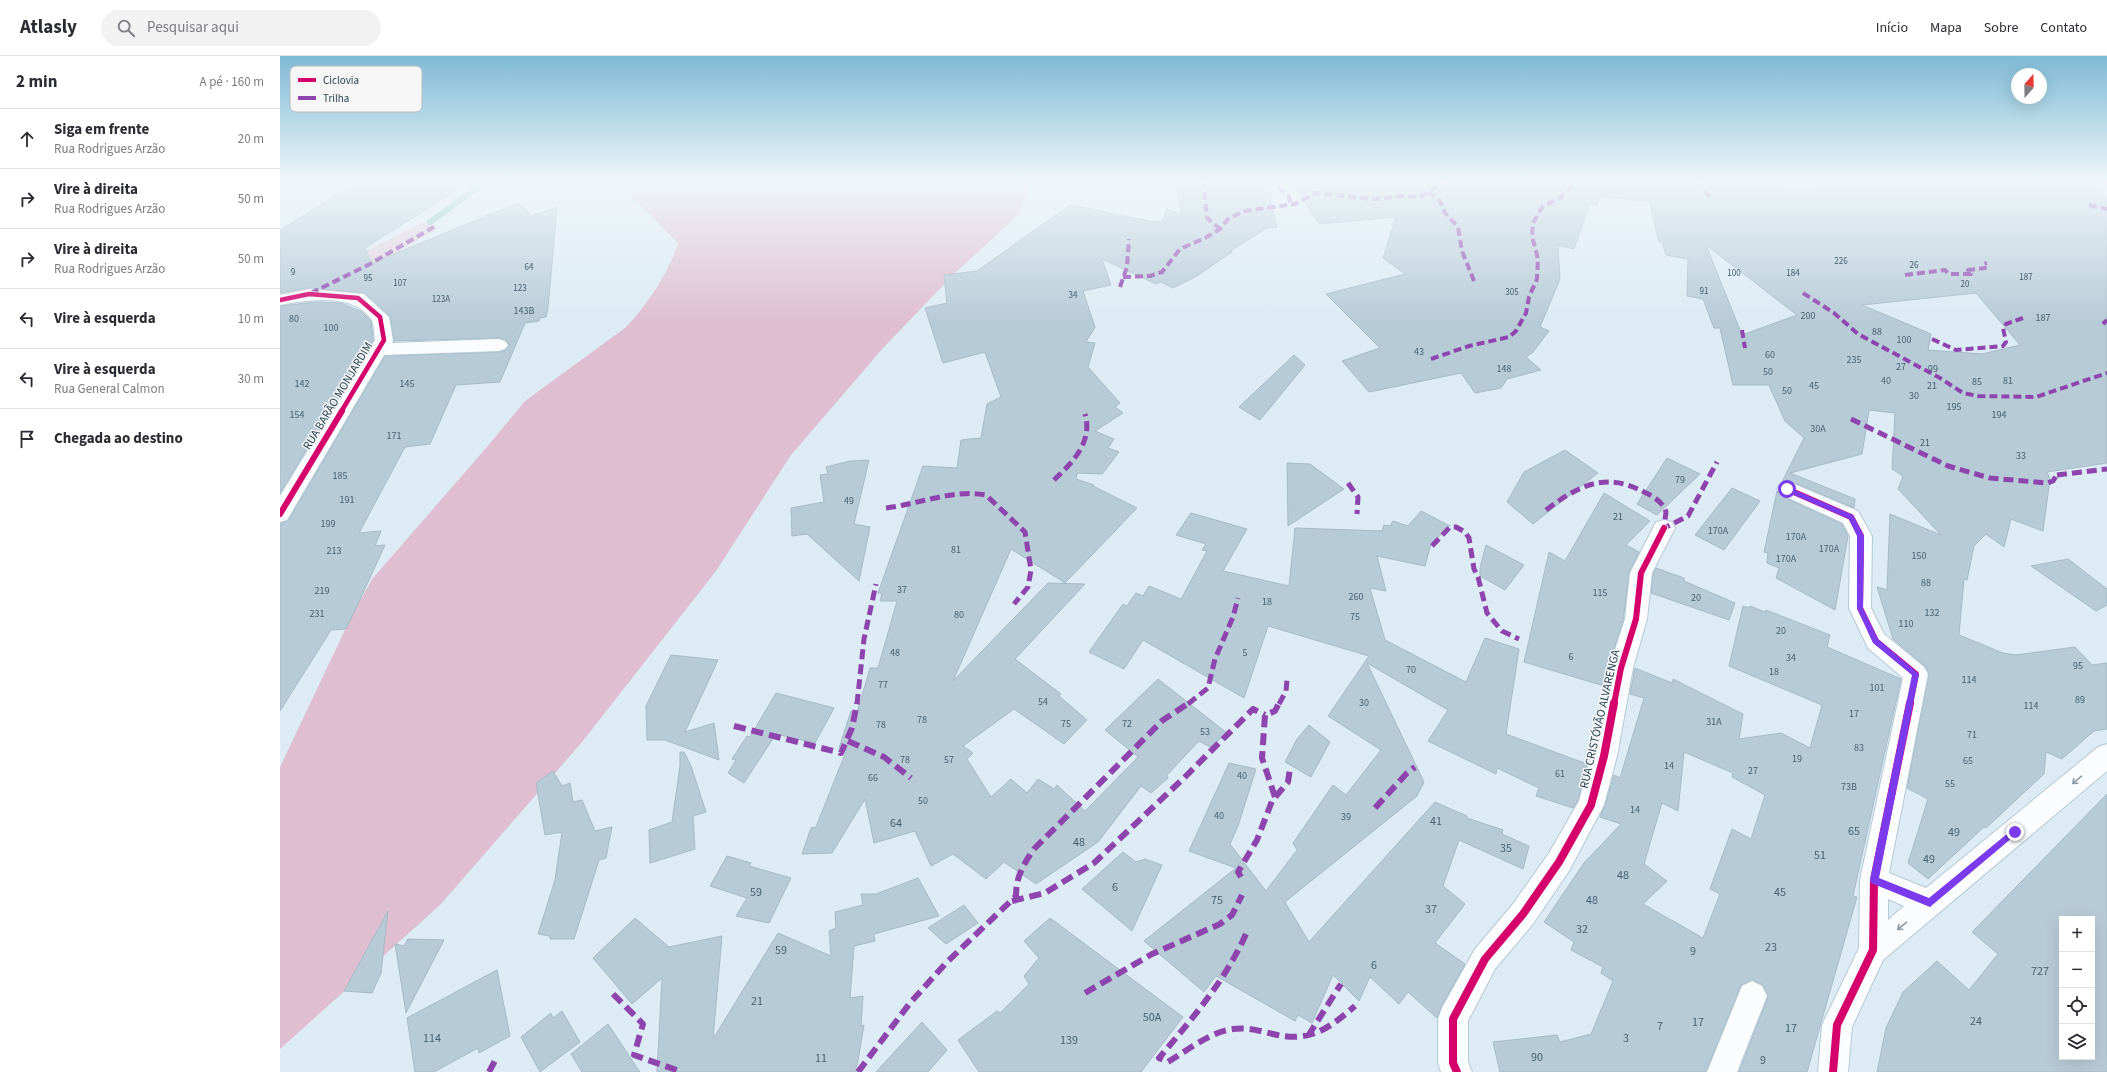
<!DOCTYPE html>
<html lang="pt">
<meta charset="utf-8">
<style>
:root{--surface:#fff;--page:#f2f2f3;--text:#2b2b33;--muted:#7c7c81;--line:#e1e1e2}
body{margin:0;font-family:"Source Sans 3",sans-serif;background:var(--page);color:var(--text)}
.controls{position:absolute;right:12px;bottom:12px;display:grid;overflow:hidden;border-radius:0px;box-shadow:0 4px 16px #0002}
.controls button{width:36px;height:36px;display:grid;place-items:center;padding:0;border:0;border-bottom:1px solid var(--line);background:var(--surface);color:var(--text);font:20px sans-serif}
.compass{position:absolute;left:1731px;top:12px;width:36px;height:36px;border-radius:50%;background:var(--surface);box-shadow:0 4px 16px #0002;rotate:20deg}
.stop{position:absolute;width:12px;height:12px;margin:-9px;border:3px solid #7c3aed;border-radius:50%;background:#fff}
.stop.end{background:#7c3aed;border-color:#fff;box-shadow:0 1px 4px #0008}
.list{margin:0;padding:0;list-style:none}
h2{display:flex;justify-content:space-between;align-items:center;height:52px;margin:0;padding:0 16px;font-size:17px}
h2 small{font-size:13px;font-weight:400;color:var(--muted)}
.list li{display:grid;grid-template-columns:26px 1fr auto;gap:12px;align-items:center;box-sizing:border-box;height:60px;padding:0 16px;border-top:1px solid var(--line)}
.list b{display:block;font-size:15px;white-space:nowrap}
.list p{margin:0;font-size:13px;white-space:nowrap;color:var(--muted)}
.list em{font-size:13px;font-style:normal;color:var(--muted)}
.icon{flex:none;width:22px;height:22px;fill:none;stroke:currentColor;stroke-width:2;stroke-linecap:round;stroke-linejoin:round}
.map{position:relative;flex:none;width:1827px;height:1016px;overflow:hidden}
header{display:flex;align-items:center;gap:24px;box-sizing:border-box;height:56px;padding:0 20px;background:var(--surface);border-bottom:1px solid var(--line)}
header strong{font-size:19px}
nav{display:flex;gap:22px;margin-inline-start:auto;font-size:14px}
.search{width:280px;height:36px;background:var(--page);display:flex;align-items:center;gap:10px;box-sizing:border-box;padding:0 14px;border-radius:22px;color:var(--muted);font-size:15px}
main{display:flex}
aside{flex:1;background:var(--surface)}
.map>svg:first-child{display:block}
.green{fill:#e4d0dd}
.forest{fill:#dfbed1}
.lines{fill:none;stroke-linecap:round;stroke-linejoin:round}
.stream{stroke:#80c3b6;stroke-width:6}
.building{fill:#b7cbd7;stroke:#a6bac6;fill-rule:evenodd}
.minor-casing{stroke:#b4cad6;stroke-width:2}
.minor{fill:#fafcfd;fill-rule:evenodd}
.quiet-far2{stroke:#8e44ad;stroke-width:4;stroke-dasharray:8 4;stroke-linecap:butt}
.quiet-far1{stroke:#8e44ad;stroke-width:5;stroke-dasharray:10 5;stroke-linecap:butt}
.quiet{stroke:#8e44ad;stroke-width:6;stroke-dasharray:12 6;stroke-linecap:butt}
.cycleway-far2-casing{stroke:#f6f6f6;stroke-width:6}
.cycleway-far1-casing{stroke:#f6f6f6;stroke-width:8}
.cycleway-casing{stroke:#f6f6f6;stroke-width:10}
.cycleway-far2{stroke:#d6006c;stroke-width:4.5}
.cycleway-far1{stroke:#d6006c;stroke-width:6}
.cycleway{stroke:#d6006c;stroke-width:8}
.oneway{stroke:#8c9ca6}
.route{fill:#7c3aed}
.labels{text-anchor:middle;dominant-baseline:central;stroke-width:3;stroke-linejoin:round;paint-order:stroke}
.far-number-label{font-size:9px;fill:#456070}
.number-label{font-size:10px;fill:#456070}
.street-label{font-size:12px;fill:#1f3d4e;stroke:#f6f6f6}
.near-number-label{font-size:12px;fill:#456070}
.key{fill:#f6f6f6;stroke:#b6bec4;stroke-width:1}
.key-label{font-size:11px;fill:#1f3d4e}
</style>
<header>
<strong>Atlasly</strong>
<div class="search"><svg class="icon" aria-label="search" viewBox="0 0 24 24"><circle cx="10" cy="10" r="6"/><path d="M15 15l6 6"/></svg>Pesquisar aqui</div>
<nav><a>Início</a><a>Mapa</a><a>Sobre</a><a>Contato</a></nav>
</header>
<main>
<aside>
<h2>2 min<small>A pé · 160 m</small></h2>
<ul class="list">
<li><svg class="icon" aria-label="ahead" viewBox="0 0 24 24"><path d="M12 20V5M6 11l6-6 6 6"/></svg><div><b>Siga em frente</b><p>Rua Rodrigues Arzão</p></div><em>20 m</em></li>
<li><svg class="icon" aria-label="right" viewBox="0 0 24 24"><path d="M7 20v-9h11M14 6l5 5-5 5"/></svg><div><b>Vire à direita</b><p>Rua Rodrigues Arzão</p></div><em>50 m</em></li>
<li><svg class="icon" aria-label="right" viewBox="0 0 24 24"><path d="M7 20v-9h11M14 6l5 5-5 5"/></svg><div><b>Vire à direita</b><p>Rua Rodrigues Arzão</p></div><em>50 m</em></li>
<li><svg class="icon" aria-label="left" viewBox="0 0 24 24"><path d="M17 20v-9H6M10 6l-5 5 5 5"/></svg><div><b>Vire à esquerda</b></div><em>10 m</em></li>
<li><svg class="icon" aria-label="left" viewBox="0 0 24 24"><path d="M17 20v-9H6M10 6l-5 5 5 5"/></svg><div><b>Vire à esquerda</b><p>Rua General Calmon</p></div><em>30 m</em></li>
<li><svg class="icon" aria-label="arrive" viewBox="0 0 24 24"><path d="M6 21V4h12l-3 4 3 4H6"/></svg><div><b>Chegada ao destino</b></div></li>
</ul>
</aside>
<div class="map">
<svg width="1827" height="1016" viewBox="0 0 1827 1016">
<rect width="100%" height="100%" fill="#dcebf4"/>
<path class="green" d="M143 166 158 173 53 231 15 232Z"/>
<path class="forest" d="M0 124H27L0 137Z
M338 124H752L738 159 676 216 604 291 511 399 436 515 302 686 160 849 0 993V711L74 555 93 522 207 391 245 345 345 272C366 251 389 216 398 187L351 140Z"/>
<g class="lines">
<path class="stream" d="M150 166 208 124"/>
</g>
<path class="building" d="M81 124H193L85 192 92 207 238 147 252 160 277 151 268 252 266 261 260 262 259 265 245 267 220 326 176 329 150 388 125 391 79 477 101 475 95 490 105 489 78 548 66 573 51 574 0 655V467L8 465 105 300 219 296 226 294 230 289 225 284 219 282 114 285 110 260 84 237 29 232 0 237V174Z
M894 124H986L997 171 987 172 950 195 952 196 917 220 893 232 881 226 876 228 822 203 831 229 803 235 815 271 806 286 815 287 808 311 840 347 835 351 843 357 815 375 834 383 828 392 839 396 822 418 797 417 796 423 814 429 813 430 857 452 785 527 731 493 673 625 768 527 805 528 735 603 781 638 779 640 807 664 784 688 734 653 683 690 693 697 687 703 711 741 731 723 747 737 758 723 774 733 777 729 805 755 858 701 825 674 878 623 947 677 930 691 919 685 887 719 888 722 871 737 861 730 818 786 756 828 724 806 706 823 673 798 651 810 635 775 594 787 585 743 552 797 522 798 531 772 536 771 567 693 559 692 571 655 577 657 590 612H598L617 545H600L602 537H598L643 410 677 412 681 384 701 382 707 348 721 341 705 296 663 307 645 252 667 247 664 219 697 215 790 149 874 166 875 165 882 166 887 153 902 159Z
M1011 124H1496L1508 136 1565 128 1562 124H1792L1794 127 1817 131 1820 141 1827 142V407L1767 416 1770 423 1763 475 1731 463 1724 491 1706 478 1694 490 1687 524 1684 523 1679 579 1723 597 1736 599 1795 591 1812 609 1827 607V673L1814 675 1782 703 1766 696 1764 718 1706 772 1704 771 1648 823 1628 807 1648 743 1627 732 1649 617 1645 610 1613 583 1597 531 1607 534 1610 458 1661 479 1618 433 1623 420 1612 413 1615 357 1589 354 1582 398 1510 417 1575 443 1574 452 1508 424 1502 426 1524 382 1505 365 1489 329H1453L1440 272H1434L1423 243 1407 240 1408 203 1386 199 1382 186H1379L1369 145 1320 141 1317 149 1310 147 1294 193 1278 189 1280 223 1260 271 1269 275 1253 296 1246 301 1261 314 1227 323 1221 332 1195 337 1181 317 1089 336 1062 305 1100 292 1046 238 1125 218 1103 202 1116 161 1039 168ZM1426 189 1517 259 1462 279ZM1696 237 1740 289 1702 298 1648 294 1651 278 1582 249Z
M36 246 61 247 82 256 91 265 93 284 0 437V250Z
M1014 299 1025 309 980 364 959 351Z
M1285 394 1318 417 1253 468 1227 446 1244 416Z
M1387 402 1420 418 1377 459 1357 448Z
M589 404 574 468 590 471 579 525 527 478 512 480 511 452 544 446 540 419 548 418 546 411 570 405Z
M1007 407 1030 408 1064 433 1008 470Z
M1452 432 1480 445 1444 494 1415 479Z
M1497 435 1499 439 1562 468 1568 480 1555 554 1496 522 1499 512 1487 507 1488 497 1484 496Z
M1324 437 1370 465 1346 489 1359 496 1349 517 1343 565 1328 612 1324 630 1244 606 1269 496 1285 505Z
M1141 455 1170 470 1151 488 1145 510 1097 500 1106 535 1090 532 1105 584 1186 626 1205 582 1239 593 1226 678 1307 708 1298 744 1293 752 1256 740 1259 732 1217 712 1216 718 1148 685 1168 654 1087 607 1144 726 1137 740 1005 846 1029 886 1155 746 1187 760V762L1223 774 1222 778 1249 790 1243 813 1179 784 1163 830 1185 848 1155 887 1185 908 1161 951 1157 962 1128 936 1119 948 1090 921 1079 945 1053 919 1032 967 1018 959 1015 965 936 920 924 936 864 885 956 812 909 795 949 707 976 713 958 770 950 788 986 835 1017 794 1013 787 1053 729 1066 739 1101 694 1048 660 1089 600 988 570 964 642 863 584 844 613 809 596 843 548 847 550 856 537 863 540 869 530 901 543 927 495 922 494 926 488 896 479 911 457 967 473 943 515 1009 530 1015 472 1102 475 1104 469 1110 470 1113 465 1128 470Z
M1206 489 1244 509 1225 534 1200 520V512Z
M1788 503 1827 533V549L1816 555 1751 510Z
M1376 512 1404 522V525L1455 547 1449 564 1371 537 1373 517Z
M1463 550 1469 552 1470 550 1485 556 1486 554 1550 579 1547 591 1621 623 1573 840 1577 841 1527 1016H1459L1488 941 1483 929 1473 924 1461 929 1426 1016H1220L1213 986 1277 979 1280 986 1311 978 1333 925 1321 917 1323 911 1291 894 1294 886 1264 866 1304 807 1341 768 1320 761 1325 749 1334 719 1340 722 1364 642 1350 638 1355 612 1392 627 1393 623 1463 658 1459 683 1501 677 1530 692 1542 649 1449 610ZM1404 696 1453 717 1452 721 1485 739 1471 783 1452 773 1430 833 1440 838 1423 882 1363 848 1387 825 1364 808 1382 747 1398 755Z
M391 599 438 604 405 676 434 667 439 704 385 684H367L366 650Z
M496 637 554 652 535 687 496 678 464 727 448 717 456 704 452 703 467 680 470 681Z
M1029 669 1050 686 1031 721 1005 706 1017 683Z
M400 696H404L411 710 426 756 413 760 415 793 370 807 369 774 392 766 400 710Z
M273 715 282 730 290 727 293 746 302 744 315 775 332 771 326 802 319 804 294 883H270V880L258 878 275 824 282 776 265 779 256 727Z
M1827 738V1016H1597L1606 972 1623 936 1657 905 1689 934 1718 898 1692 876ZM1782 863H1812V1001H1782Z
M843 796 856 806 865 803 882 809 852 875 802 833Z
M447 800 471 807 469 810 511 822 489 867 456 860 467 842 430 830Z
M638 822 659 860 594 878 595 885 574 890 570 942 583 940 581 970 584 969 576 1016H377L382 922 352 948 313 902 355 862 389 891 442 880 433 983 498 877 551 900 549 875 556 872 555 856 583 849 581 838H596Z
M684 849 698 867 666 888 648 872Z
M108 855 101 917 92 937 64 935Z
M770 862 903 961 861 1016H699L678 984 717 955 720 957 749 928 744 920 759 902 744 885Z
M128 883 164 884 126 957 115 888 124 890Z
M217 914 230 980 199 997 198 992 154 1016H135L127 962Z
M282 955 300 986 260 1016 241 981 271 957 273 962Z
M642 966 667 994 648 1016H596Z
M328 968 360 1016H302L291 998Z"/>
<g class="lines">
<g class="minor-casing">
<path id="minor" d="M29 233 84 238 109 261 113 284 112 287 219 283 225 285 228 289 225 293 219 295 104 299 7 464 0 466V440L95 284C94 278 94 267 91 263 73 236 26 244 0 249V239Z
M1507 425 1578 455 1592 480 1591 552 1604 578 1644 611 1648 618 1609 817 1646 832 1818 691 1827 688V715L1603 904 1572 971 1568 1016H1538L1542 969 1579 892 1580 824 1623 622 1588 592 1569 552 1570 480 1563 467 1500 438 1497 433 1500 428ZM1608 843 1624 850 1608 864Z
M1384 464 1392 466 1395 472 1372 517 1367 563 1353 612 1337 700 1324 749 1289 815 1253 868 1215 913 1188 965V1006L1192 1016H1161L1158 1007V963L1162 952 1195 893 1233 848 1269 797 1299 745 1311 700 1329 612 1345 563 1350 517 1376 466Z
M1472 925 1482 930 1487 940 1457 1016H1427L1462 930Z"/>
</g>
<use href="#minor" class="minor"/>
<path class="quiet-far2" d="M923 124 927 162 940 173
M989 124 1008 139 1011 148
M1240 124 1242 126
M1418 124 1430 142
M1813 124 1827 126
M1148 136 1160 145 1165 157 1178 171 1182 195 1194 225
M1809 149 1827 153
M1625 219 1665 214 1669 218H1691L1688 214 1705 212 1703 208 1707 207
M843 221 870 220 882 216 900 193 925 182 940 173 948 163 964 155 1015 148 1036 137 1093 143 1123 140 1140 141 1167 124
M840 231 847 211 849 183
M31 237 90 208 157 169
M1523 237 1554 257 1578 278 1660 322 1683 337 1698 340 1756 341 1827 317
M1823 268 1827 264
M1462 274 1465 292
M1652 283 1676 294 1723 290 1726 286 1723 272 1726 268 1743 262
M1151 303 1189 290 1229 281 1236 275 1246 257 1249 241 1257 223 1258 203 1252 180 1253 167 1263 150 1280 142 1293 129V124"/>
<path class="quiet-far1" d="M1571 363 1668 410 1710 422 1767 427 1773 425 1776 420
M1777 419 1827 413
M774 424C793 406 813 386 805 358
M1068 427 1078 441 1077 458
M606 452C639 448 673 433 706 439L745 476 751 514 748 531 734 548
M1266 454C1298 430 1325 415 1364 436 1373 440 1383 446 1386 456L1384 472 1408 460 1437 406
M1152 490 1170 471H1176L1185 476 1189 482 1194 513 1198 521 1207 557 1222 575 1239 583
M577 648 584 583 596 528
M908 648 928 632 935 603 953 561 958 542
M999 648 1006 635 1007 624"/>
<path class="quiet" d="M454 670 561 697 572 672 577 647
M568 685 604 701 631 722
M995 741 982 702 985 659 995 655 999 647
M1095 752 1127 717 1135 711
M961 821 958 816 977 784 992 745 1008 726 1010 712
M732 845 765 837 814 807 906 720 973 653 985 659
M966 878C945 925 912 963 879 1002L888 1006C908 994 930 976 953 973 967 971 980 975 993 978 1030 987 1048 973 1075 950
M805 937 872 898 940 868 952 859 962 839
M333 938 363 968 354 999 402 1016
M1028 980 1061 928
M209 1016 217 1001
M578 1016 630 947 666 907 736 840C736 821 743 809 754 793L883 664 909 647"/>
<g class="cycleway-far2-casing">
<path id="cycleway-far2" d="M0 244 29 238 78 242 100 261 104 284 61 356"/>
</g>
<g class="cycleway-far1-casing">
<path id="cycleway-far1" d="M1507 433 1571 461 1581 480 1580 552 1596 585 1636 618 1630 648
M0 458 62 355
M1334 648 1341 612 1356 563 1361 517 1384 472"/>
</g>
<g class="cycleway-casing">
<path id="cycleway" d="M1177 1016 1173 1007V963L1205 903 1243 858 1279 806 1311 749 1324 700 1334 647
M1553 1016 1557 969 1593 894 1594 824 1630 647"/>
</g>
<use href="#cycleway-far2" class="cycleway-far2"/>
<use href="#cycleway-far1" class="cycleway-far1"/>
<use href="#cycleway" class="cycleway"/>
</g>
<defs><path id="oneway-shaft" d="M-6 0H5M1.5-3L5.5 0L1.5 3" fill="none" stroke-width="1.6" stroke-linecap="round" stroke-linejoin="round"/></defs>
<g class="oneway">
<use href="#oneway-shaft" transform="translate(1797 724) rotate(140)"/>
<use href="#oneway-shaft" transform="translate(1622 870) rotate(141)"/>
</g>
<linearGradient id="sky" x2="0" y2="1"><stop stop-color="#7ebad4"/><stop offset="0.47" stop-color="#eff6fa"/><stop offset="1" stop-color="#eff6fa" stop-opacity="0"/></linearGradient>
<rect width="1827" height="266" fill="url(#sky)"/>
<path class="route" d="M1505 432H1510L1573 459 1584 480 1583 552 1598 583 1639 618 1599 822 1649 842 1733 773H1738L1739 776 1650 851 1591 827 1590 824 1632 619 1593 587 1577 552V480L1569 463 1505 435Z"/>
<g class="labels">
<g class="far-number-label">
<text x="1561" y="205">226</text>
<text x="1634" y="209">26</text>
<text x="249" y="211">64</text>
<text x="13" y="216">9</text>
<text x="1454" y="217">100</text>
<text x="1513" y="217">184</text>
<text x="1746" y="221">187</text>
<text x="88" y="222">95</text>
<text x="120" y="227">107</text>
<text x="1685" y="228">20</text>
<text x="240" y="232">123</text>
<text x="1424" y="235">91</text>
<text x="1232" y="236">305</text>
<text x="793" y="239">34</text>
<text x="161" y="243">123A</text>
</g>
<g class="number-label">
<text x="244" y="255">143B</text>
<text x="1528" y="260">200</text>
<text x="1763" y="262">187</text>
<text x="14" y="263">80</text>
<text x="51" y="272">100</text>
<text x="1597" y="276">88</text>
<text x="1624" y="284">100</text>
<text x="1139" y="296">43</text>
<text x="1490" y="299">60</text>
<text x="1574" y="304">235</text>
<text x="1621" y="311">27</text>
<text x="1224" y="313">148</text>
<text x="1653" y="313">99</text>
<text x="1488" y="316">50</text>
<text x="1606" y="325">40</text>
<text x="1728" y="325">81</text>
<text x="1697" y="326">85</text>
<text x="22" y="328">142</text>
<text x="127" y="328">145</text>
<text x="1534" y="330">45</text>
<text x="1652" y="330">21</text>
<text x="1507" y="335">50</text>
<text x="1634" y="340">30</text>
<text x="1674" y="351">195</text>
<text x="17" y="359">154</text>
<text x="1719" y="359">194</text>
<text x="1538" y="373">30A</text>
<text x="114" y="380">171</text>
<text x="1645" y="387">21</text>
<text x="1741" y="400">33</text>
<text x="60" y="420">185</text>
<text x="1400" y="424">79</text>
<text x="67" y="444">191</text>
<text x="569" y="445">49</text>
<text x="1338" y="461">21</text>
<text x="48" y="468">199</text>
<text x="1438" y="475">170A</text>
<text x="1516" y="481">170A</text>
<text x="1549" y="493">170A</text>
<text x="676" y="494">81</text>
<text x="54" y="495">213</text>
<text x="1639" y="500">150</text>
<text x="1506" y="503">170A</text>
<text x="1646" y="527">88</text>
<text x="622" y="534">37</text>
<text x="42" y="535">219</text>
<text x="1320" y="537">115</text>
<text x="1076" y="541">260</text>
<text x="1416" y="542">20</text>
<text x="987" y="546">18</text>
<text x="1652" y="557">132</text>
<text x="37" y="558">231</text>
<text x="679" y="559">80</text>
<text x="1075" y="561">75</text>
<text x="1626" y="568">110</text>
<text x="1501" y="575">20</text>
<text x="615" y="597">48</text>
<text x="965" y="597">5</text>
<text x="1291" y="601">6</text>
<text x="1511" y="602">34</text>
<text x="1798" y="610">95</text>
<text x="1131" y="614">70</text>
<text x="1494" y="616">18</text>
<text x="1689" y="624">114</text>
<text x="603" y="629">77</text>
<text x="1597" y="632">101</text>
<text x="1800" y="644">89</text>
<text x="763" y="646">54</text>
<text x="1084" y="647">30</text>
<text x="1751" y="650">114</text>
<text x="1574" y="658">17</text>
<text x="642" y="664">78</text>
<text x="1434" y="666">31A</text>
<text x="786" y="668">75</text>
<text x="847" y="668">72</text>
<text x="601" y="669">78</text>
<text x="925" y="676">53</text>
<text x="1692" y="679">71</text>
<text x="1579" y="692">83</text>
<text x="1517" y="703">19</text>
<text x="625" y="704">78</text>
<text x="669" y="704">57</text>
<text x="1688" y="705">65</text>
<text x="1389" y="710">14</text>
<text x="1473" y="715">27</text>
<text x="1280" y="718">61</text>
<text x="962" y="720">40</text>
<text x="593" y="722">66</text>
<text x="1670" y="728">55</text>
<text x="1569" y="731">73B</text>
<text x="643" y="745">50</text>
<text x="1355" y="754">14</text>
<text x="939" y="760">40</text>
<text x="1066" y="761">39</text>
</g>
<g class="street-label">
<text transform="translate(58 340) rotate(-59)">RUA BARÃO MONJARDIM</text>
<text transform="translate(1320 663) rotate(-77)">RUA CRISTÓVÃO ALVARENGA</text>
</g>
<g class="near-number-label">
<text x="1156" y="765">41</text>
<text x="616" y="767">64</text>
<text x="1574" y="775">65</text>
<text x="1674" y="776">49</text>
<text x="799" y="786">48</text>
<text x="1226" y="792">35</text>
<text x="1540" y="799">51</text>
<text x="1649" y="803">49</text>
<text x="1343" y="819">48</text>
<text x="835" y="831">6</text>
<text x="476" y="836">59</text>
<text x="1500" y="836">45</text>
<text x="937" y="844">75</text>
<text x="1312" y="844">48</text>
<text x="1151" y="853">37</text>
<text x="1302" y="873">32</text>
<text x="1491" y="891">23</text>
<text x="501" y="894">59</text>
<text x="1413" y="895">9</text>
<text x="1094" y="909">6</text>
<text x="1760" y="915">727</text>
<text x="477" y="945">21</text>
<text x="872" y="961">50A</text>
<text x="1696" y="965">24</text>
<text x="1418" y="966">17</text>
<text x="1380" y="970">7</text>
<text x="1511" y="972">17</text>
<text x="152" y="982">114</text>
<text x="1346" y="982">3</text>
<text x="789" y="984">139</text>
<text x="1257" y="1001">90</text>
<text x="541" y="1002">11</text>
<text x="1483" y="1004">9</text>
</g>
</g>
<rect x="10" y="10" width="132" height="46" rx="6" class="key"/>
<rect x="18" y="22" width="18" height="4" fill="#d6006c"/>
<rect x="18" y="40" width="18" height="4" fill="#8e44ad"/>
<g class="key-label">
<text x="43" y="28">Ciclovia</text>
<text x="43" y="46">Trilha</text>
</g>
</svg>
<div class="controls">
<button>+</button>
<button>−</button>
<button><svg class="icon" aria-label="locate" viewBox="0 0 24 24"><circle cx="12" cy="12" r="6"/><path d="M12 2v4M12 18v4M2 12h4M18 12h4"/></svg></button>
<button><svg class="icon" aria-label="layers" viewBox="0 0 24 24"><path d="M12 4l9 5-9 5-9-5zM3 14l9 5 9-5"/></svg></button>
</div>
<svg class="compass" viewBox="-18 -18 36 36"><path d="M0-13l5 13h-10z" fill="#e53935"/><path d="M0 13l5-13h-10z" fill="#7c7c81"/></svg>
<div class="stop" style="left:1507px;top:433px"></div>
<div class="stop end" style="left:1735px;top:776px"></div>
</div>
</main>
